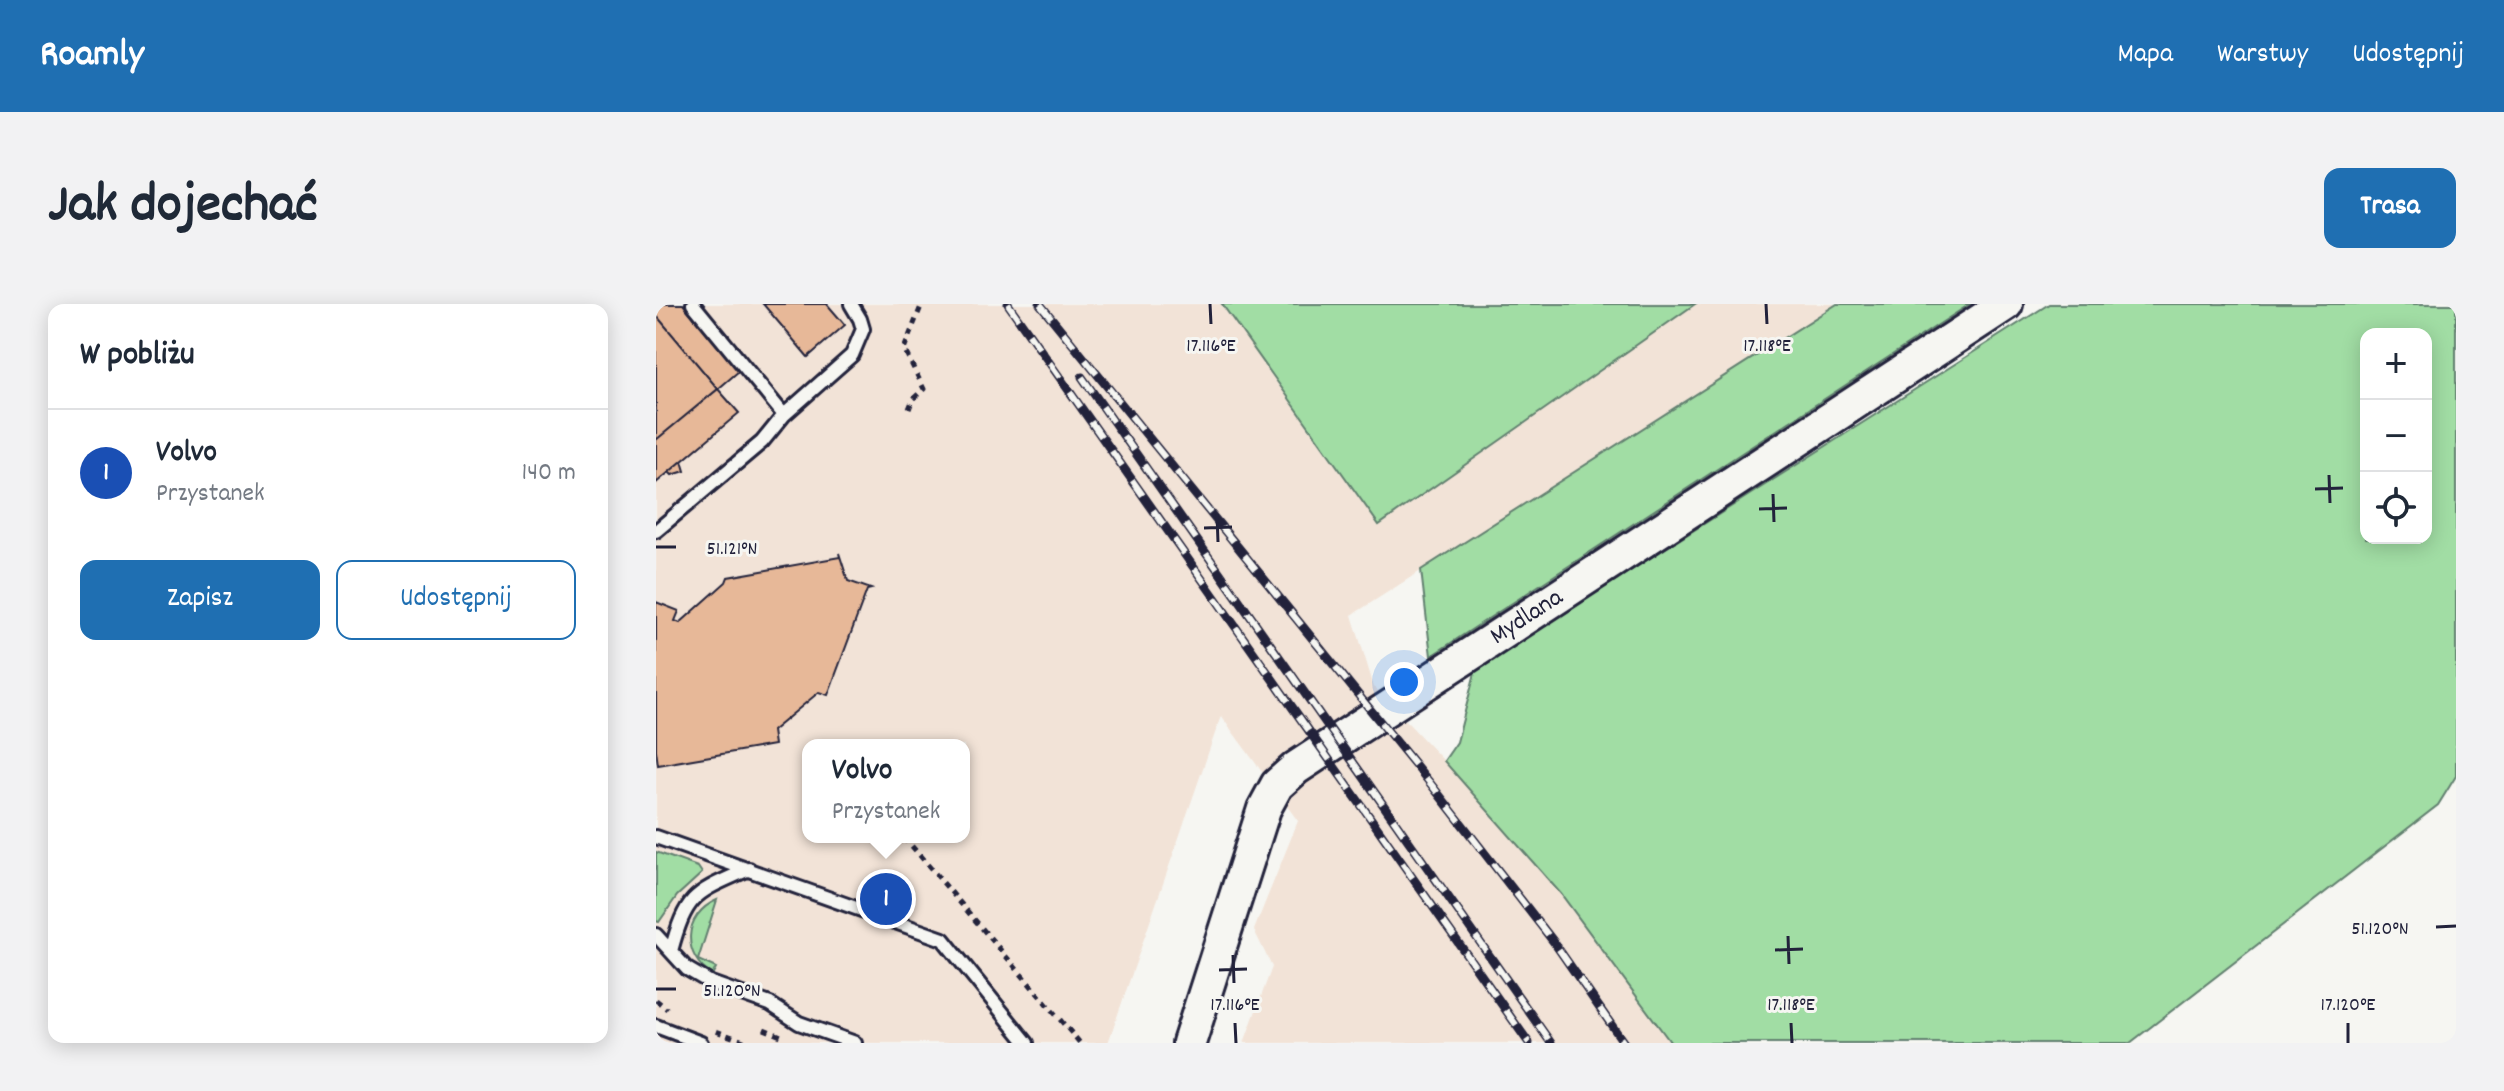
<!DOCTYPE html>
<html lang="pl">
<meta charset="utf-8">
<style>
:root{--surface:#fff;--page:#f2f2f3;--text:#1f2937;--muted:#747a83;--line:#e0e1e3;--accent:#1f6fb2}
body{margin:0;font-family:Dekko,sans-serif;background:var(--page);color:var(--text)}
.controls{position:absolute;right:24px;top:24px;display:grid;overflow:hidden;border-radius:16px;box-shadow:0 4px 20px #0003}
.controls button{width:72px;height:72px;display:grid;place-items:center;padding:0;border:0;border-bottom:2px solid var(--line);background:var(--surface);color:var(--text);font:40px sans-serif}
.you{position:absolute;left:748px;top:378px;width:28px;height:28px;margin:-20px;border:6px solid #fff;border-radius:50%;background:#1a73e8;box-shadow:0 0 0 12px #1a73e833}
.badge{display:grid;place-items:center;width:52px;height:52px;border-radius:50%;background:var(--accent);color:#fff;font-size:26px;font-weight:700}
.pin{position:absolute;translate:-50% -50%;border:4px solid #fff;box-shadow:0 2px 8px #0006}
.popup{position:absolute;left:146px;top:435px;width:168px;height:104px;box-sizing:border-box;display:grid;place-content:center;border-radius:16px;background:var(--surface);filter:drop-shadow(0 2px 6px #0005);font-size:26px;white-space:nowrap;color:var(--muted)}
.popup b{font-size:30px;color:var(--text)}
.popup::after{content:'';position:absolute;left:50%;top:100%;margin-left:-16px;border:16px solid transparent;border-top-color:var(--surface)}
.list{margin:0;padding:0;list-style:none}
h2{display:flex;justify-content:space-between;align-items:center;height:104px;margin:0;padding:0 32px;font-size:34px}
h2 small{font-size:26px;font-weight:400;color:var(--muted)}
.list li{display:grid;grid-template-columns:52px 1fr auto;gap:24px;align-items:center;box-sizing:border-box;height:128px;padding:0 32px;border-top:2px solid var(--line)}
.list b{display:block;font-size:30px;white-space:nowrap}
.list p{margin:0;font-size:26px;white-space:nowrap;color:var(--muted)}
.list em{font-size:26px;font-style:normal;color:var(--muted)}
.actions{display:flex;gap:16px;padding:24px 32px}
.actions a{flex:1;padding:18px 0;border:2px solid var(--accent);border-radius:16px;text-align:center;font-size:28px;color:var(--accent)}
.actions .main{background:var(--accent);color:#fff}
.icon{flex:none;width:44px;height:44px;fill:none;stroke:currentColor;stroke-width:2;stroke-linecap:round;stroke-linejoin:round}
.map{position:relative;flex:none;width:1800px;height:739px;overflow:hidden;border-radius:16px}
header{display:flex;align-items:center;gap:48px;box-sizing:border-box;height:112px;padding:0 40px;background:var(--accent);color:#fff}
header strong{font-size:38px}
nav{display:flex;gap:44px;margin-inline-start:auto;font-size:28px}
.intro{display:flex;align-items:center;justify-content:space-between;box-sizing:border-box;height:192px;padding:0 48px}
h1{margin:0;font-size:56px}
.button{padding:20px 36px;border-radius:16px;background:var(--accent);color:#fff;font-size:28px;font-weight:700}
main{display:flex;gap:48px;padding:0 48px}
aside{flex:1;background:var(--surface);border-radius:16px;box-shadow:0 4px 20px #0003}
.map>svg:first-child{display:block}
.built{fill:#f2e3d7;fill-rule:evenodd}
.green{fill:#a1dda4;stroke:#628070;stroke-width:2;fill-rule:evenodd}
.building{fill:#e7b898;stroke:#22223b;stroke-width:2}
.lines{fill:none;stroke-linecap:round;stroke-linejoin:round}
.service-casing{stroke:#22223b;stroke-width:18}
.tertiary-casing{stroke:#22223b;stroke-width:38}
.path{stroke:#22223b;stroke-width:5;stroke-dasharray:6 6;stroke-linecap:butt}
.service{stroke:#f6f6f2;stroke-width:12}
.tertiary{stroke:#f6f6f2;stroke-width:32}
.rail-casing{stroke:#22223b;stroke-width:9}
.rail{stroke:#f6f6f2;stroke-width:6;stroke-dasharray:18;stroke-linecap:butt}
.ticks{fill:none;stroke:#22223b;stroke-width:3}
.labels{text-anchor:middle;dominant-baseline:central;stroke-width:6;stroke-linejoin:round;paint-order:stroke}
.street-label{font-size:26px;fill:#22223b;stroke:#f6f6f2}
.ticks-label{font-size:20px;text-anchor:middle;fill:#22223b;stroke:#f6f6f2;stroke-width:6;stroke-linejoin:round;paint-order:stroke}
</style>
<header>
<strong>Roamly</strong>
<nav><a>Mapa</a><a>Warstwy</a><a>Udostępnij</a></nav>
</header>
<div class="intro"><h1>Jak dojechać</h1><a class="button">Trasa</a></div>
<main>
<aside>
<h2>W pobliżu<small></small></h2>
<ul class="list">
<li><span class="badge" style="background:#1a4fb4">1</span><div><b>Volvo</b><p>Przystanek</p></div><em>140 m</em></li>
</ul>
<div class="actions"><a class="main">Zapisz</a><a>Udostępnij</a></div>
</aside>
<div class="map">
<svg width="1800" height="739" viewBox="0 0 1800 739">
<rect width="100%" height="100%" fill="#f6f6f2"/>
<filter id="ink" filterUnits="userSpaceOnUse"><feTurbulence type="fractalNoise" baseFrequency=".0125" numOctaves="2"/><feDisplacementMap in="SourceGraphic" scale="16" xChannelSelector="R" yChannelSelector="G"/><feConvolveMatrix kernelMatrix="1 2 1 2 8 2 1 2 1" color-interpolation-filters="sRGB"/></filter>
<g filter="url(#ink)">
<path class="built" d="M0 0H1181L696 311 718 383 788 457 905 590 1015 739H588L616 663 598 626 642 517 565 412 452 739H0ZM152 441H308V533H152Z"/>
<path class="green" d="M566 0H1039L723 221Z
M1181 0H1314L775 352 765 266Z
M1393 0H1800V472L1782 501 1474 739H1015L905 590 788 457 801 438 820 365ZM1710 30H1770V234H1710Z
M0 548 42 563 46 569 21 592 3 618 0 617Z
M61 596 42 656 60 664 56 671C26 652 26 611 61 596Z"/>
<path class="building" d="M0 0H27L83 67 62 85 0 11Z
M107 0H171L189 21 152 53Z
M0 11 62 85 0 136Z
M62 85 83 109 0 179V136Z
M26 157 29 167 16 171 13 168Z
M183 249 192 277 215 285 211 286 172 391 163 388 116 427 118 441 2 461 0 446V298L23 307 19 317 24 319 70 278 72 273 184 253Z"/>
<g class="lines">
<g class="service-casing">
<path id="service" d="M37 0 128 111
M0 227 106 138 128 111 196 51 207 25 204 15 195 0
M0 533 287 635 371 739
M0 631 31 665 55 679 114 700 143 719 199 739
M15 647C31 588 40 589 93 565
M0 722 45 739"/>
</g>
<g class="tertiary-casing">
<g id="tertiary">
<path id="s1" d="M533 739 608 505 621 481 640 464 1350 0"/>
</g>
</g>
<path class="path" d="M253 105 257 95 268 85 248 45 266 0
M248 533 424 739
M0 696 11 705
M108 725 125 732
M60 727 93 739"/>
<use href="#service" class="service"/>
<use href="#tertiary" class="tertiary"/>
<g class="rail-casing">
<path id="rail" d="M352 0 873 739
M384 0 774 479 897 637 968 739
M426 73 895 739"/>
</g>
<use href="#rail" class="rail"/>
</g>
</g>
<path class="ticks" d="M554 0 555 20M1110 0 1111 20M1673 171 1674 199M1659 185 1687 184M1117 190 1118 218M1103 205 1131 204M561 210 562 238M548 224 576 223M0 243H20M1780 623 1800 622M1132 632 1133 660M1119 646 1147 645M577 651 578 679M563 666 591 665M0 685H20M579 719 580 739M1135 719 1136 739M1692 719V739"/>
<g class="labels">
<g class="street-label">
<text stroke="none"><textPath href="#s1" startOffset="574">Mydlana</textPath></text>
</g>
</g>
<g class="ticks-label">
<text x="555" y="47">17.116°E</text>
<text x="1111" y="47">17.118°E</text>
<text x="76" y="250">51.121°N</text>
<text x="1724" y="630">51.120°N</text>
<text x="76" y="692">51.120°N</text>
<text x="579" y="706">17.116°E</text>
<text x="1135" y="706">17.118°E</text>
<text x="1692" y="706">17.120°E</text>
</g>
</svg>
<div class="controls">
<button>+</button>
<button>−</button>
<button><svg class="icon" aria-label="locate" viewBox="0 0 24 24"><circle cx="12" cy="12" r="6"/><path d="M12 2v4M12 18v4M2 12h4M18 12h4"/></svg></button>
</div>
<div class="you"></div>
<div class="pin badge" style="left:230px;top:595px;background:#1a4fb4">1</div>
<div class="popup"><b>Volvo</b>Przystanek</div>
</div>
</main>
